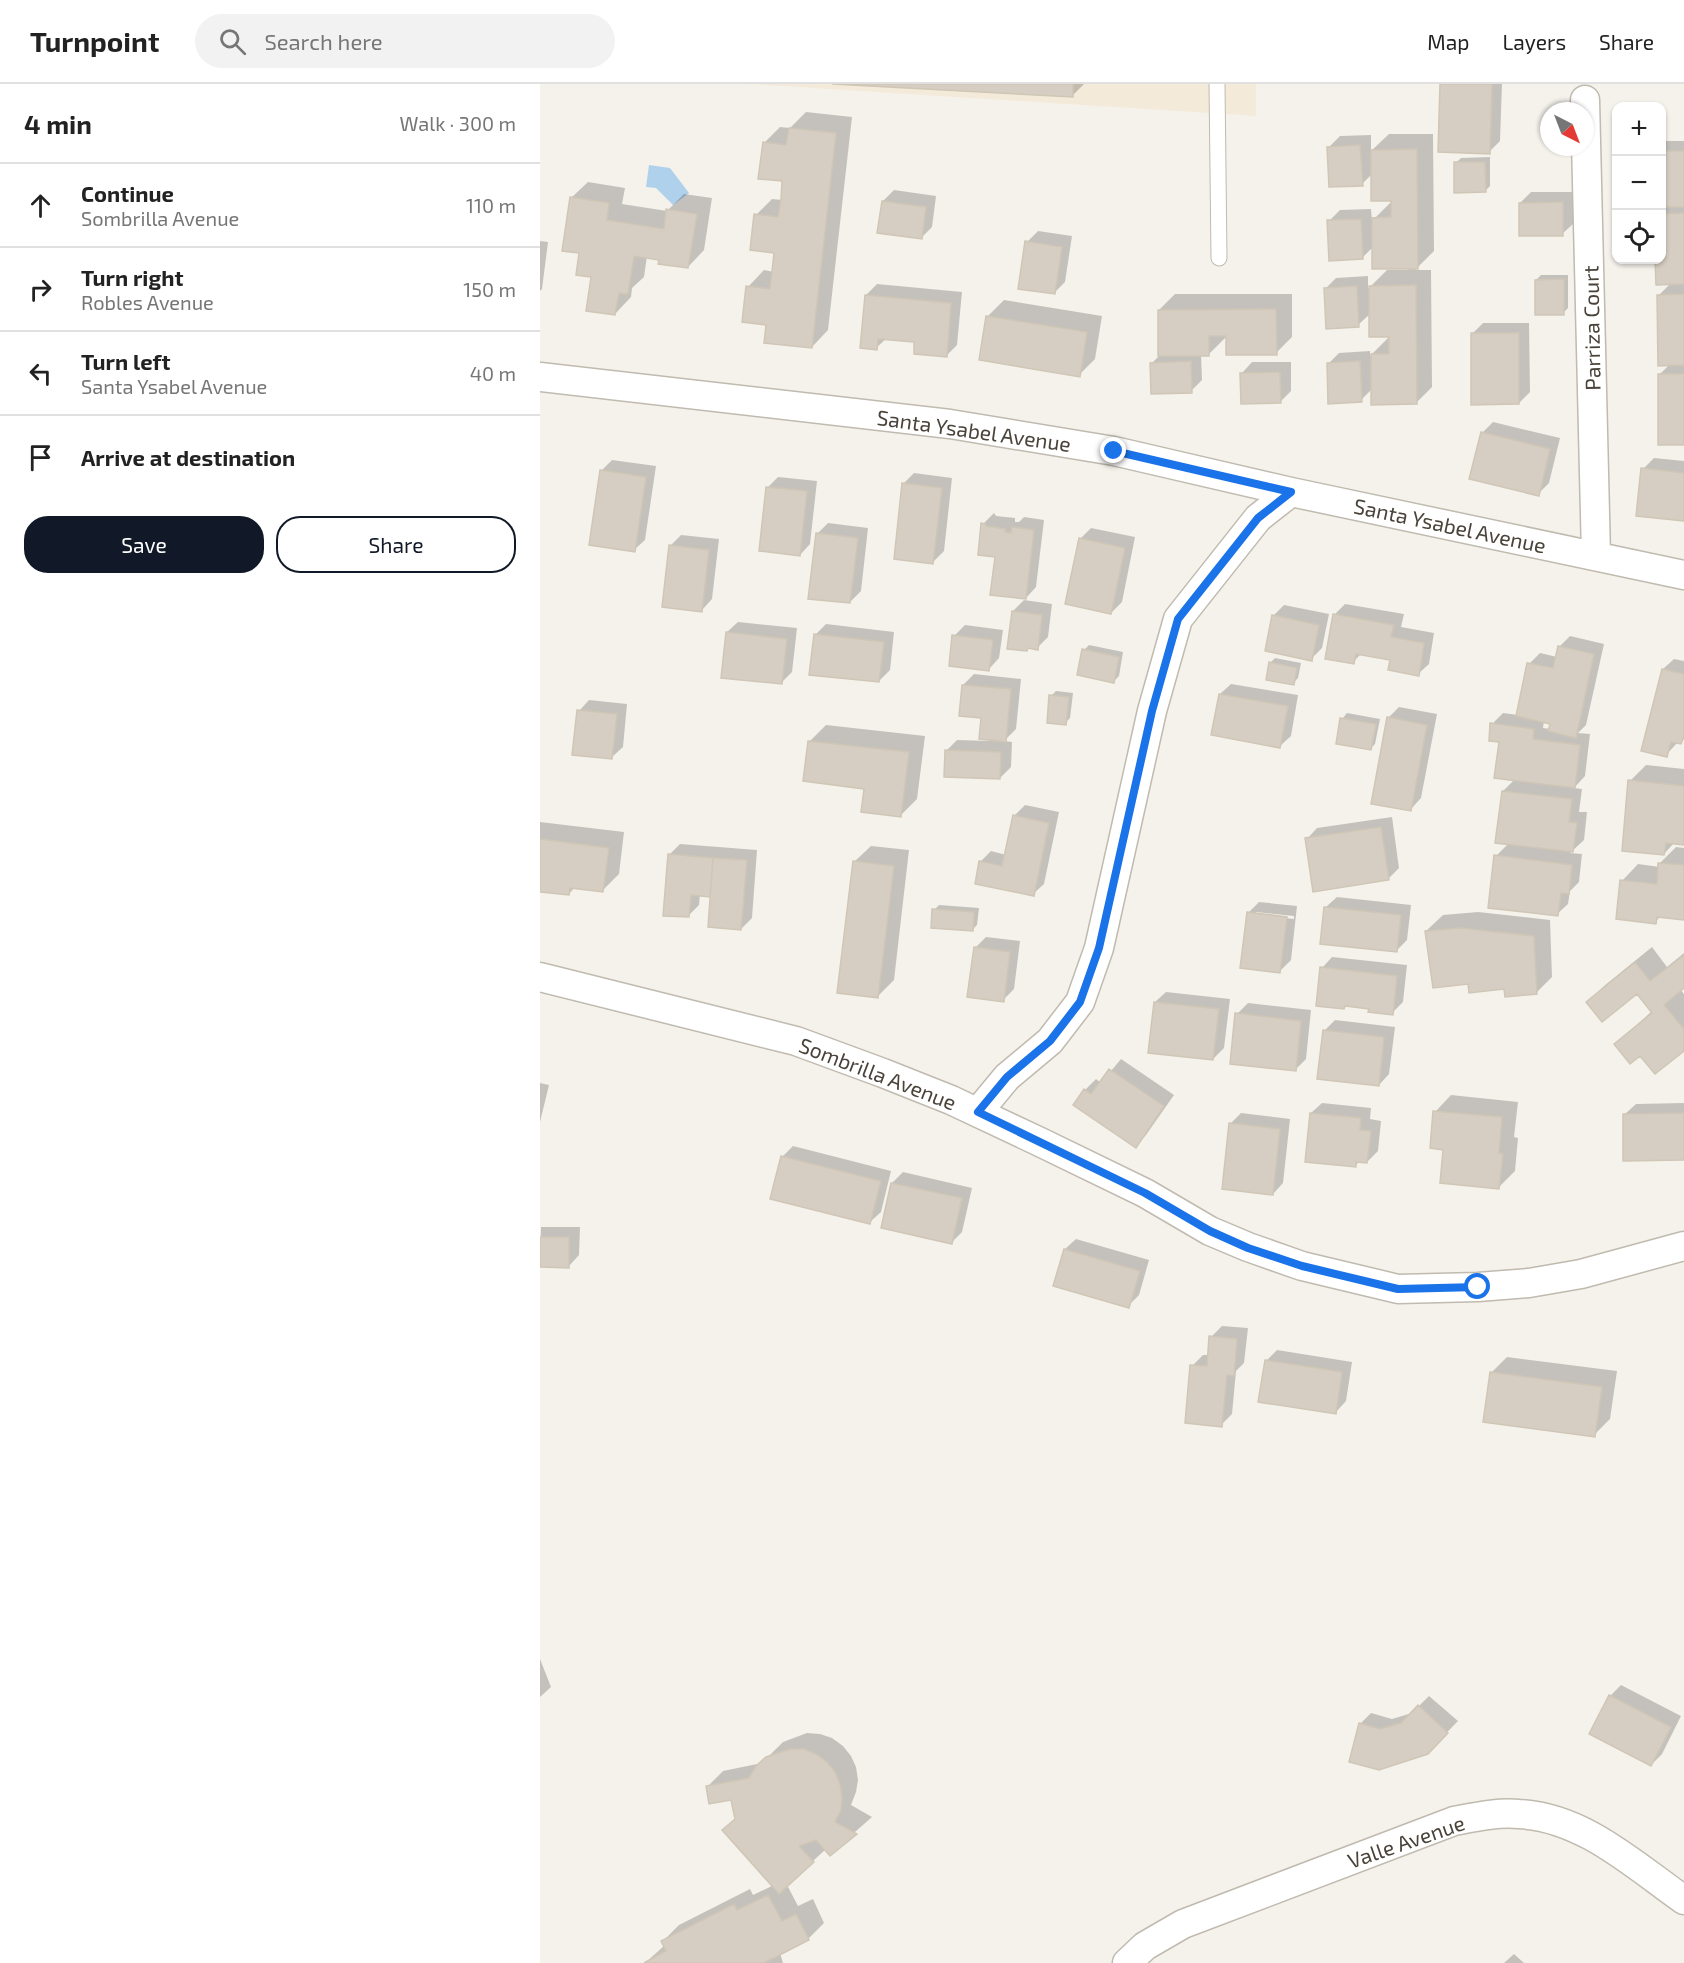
<!DOCTYPE html>
<meta charset="utf-8">
<style>
:root{--surface:#fff;--page:#f2f2f2;--text:#222;--muted:#767676;--line:#e0e0e0;--accent:#111827}
body{margin:0;font-family:"Exo 2",sans-serif;background:var(--page);color:var(--text)}
.controls{position:absolute;right:18px;top:18px;display:grid;overflow:hidden;border-radius:12px;box-shadow:0 2px 4px #0004}
.controls button{width:54px;height:54px;display:grid;place-items:center;padding:0;border:0;border-bottom:2px solid var(--line);background:var(--surface);color:var(--text);font:30px sans-serif}
.compass{position:absolute;left:1000px;top:18px;width:54px;height:54px;border-radius:50%;background:var(--surface);box-shadow:0 2px 4px #0004;rotate:138deg}
.stop{position:absolute;width:18px;height:18px;margin:-14px;border:4px solid #1a73e8;border-radius:50%;background:#fff}
.stop.end{background:#1a73e8;border-color:#fff;box-shadow:0 2px 6px #0008}
.list{margin:0;padding:0;list-style:none}
h2{display:flex;justify-content:space-between;align-items:center;height:78px;margin:0;padding:0 24px;font-size:26px}
h2 small{font-size:20px;font-weight:400;color:var(--muted)}
.list li{display:grid;grid-template-columns:39px 1fr auto;gap:18px;align-items:center;box-sizing:border-box;height:84px;padding:0 24px;border-top:2px solid var(--line)}
.list b{display:block;font-size:22px;white-space:nowrap}
.list p{margin:0;font-size:20px;white-space:nowrap;color:var(--muted)}
.list em{font-size:20px;font-style:normal;color:var(--muted)}
.actions{display:flex;gap:12px;padding:18px 24px}
.actions a{flex:1;padding:14px 0;border:2px solid var(--accent);border-radius:24px;text-align:center;font-size:21px;color:var(--accent)}
.actions .main{background:var(--accent);color:#fff}
.icon{flex:none;width:33px;height:33px;fill:none;stroke:currentColor;stroke-width:2;stroke-linecap:round;stroke-linejoin:round}
.map{position:relative;flex:none;width:1144px;height:1879px;overflow:hidden}
header{display:flex;align-items:center;gap:36px;box-sizing:border-box;height:84px;padding:0 30px;background:var(--surface);border-bottom:2px solid var(--line)}
header strong{font-size:28px}
nav{display:flex;gap:33px;margin-inline-start:auto;font-size:21px}
.search{width:420px;height:54px;background:var(--page);display:flex;align-items:center;gap:15px;box-sizing:border-box;padding:0 21px;border-radius:33px;color:var(--muted);font-size:22px}
main{display:flex}
aside{flex:1;background:var(--surface)}
.map>svg:first-child{display:block}
.commercial{fill:#f4eada}
.water{fill:#afd1eb}
.shadow{fill:#0003;fill-rule:evenodd}
.building{fill:#d6cec2;stroke:#d0c6b6;stroke-width:1.5}
.lines{fill:none;stroke-linecap:round;stroke-linejoin:round}
.lane-casing{stroke:#c0baaf;stroke-width:17}
.street-casing{stroke:#c0baaf;stroke-width:31}
.lane{stroke:#fff;stroke-width:15}
.street{stroke:#fff;stroke-width:28}
.route{stroke:#1a73e8;stroke-width:8}
.labels{text-anchor:middle;dominant-baseline:central;stroke-width:4.5;stroke-linejoin:round;paint-order:stroke}
.street-label{font-size:21px;fill:#49433a;stroke:#fff}
</style>
<header>
<strong>Turnpoint</strong>
<div class="search"><svg class="icon" aria-label="search" viewBox="0 0 24 24"><circle cx="10" cy="10" r="6"/><path d="M15 15l6 6"/></svg>Search here</div>
<nav><a>Map</a><a>Layers</a><a>Share</a></nav>
</header>
<main>
<aside>
<h2>4 min<small>Walk · 300 m</small></h2>
<ul class="list">
<li><svg class="icon" aria-label="ahead" viewBox="0 0 24 24"><path d="M12 20V5M6 11l6-6 6 6"/></svg><div><b>Continue</b><p>Sombrilla Avenue</p></div><em>110 m</em></li>
<li><svg class="icon" aria-label="right" viewBox="0 0 24 24"><path d="M7 20v-9h11M14 6l5 5-5 5"/></svg><div><b>Turn right</b><p>Robles Avenue</p></div><em>150 m</em></li>
<li><svg class="icon" aria-label="left" viewBox="0 0 24 24"><path d="M17 20v-9H6M10 6l-5 5 5 5"/></svg><div><b>Turn left</b><p>Santa Ysabel Avenue</p></div><em>40 m</em></li>
<li><svg class="icon" aria-label="arrive" viewBox="0 0 24 24"><path d="M6 21V4h12l-3 4 3 4H6"/></svg><div><b>Arrive at destination</b></div></li>
</ul>
<div class="actions"><a class="main">Save</a><a>Share</a></div>
</aside>
<div class="map">
<svg width="1144" height="1879" viewBox="0 0 1144 1879">
<rect width="100%" height="100%" fill="#f5f2ec"/>
<path class="commercial" d="M210 0H716V32Z"/>
<path class="water" d="M109 81 130 84 149 109 133 121 116 104 106 103Z"/>
<path class="shadow" d="M320 0H544L532 12Z
M902 0H962L960 57 949 68Z
M266 28 312 33 288 246 272 263 228 240 208 203 224 186 234 188 236 168 216 131 232 115 242 116 244 96 224 59 240 43 250 44Z
M849 50H893L894 167 875 186H891L892 303 876 319 832 305 821 316 788 280 799 269 830 267V272L851 251 831 229 818 241 786 204 796 194 828 192V205L847 186H868V183L834 162 822 174 789 137 800 126 831 125 832 137 853 116 832 90 822 100 789 63 800 52 831 51V67Z
M1122 57H1144V360H1120L1119 291 1130 280 1119 211 1131 199H1117V176H1122V125L1125 122H1122Z
M950 73V102L945 107 916 79 921 74Z
M48 98 85 104 82 120 127 127 144 110 172 114 164 166 148 183 107 172 104 193 92 204 91 213 75 230 41 168 31 114Z
M354 106 396 112 392 143 381 154 343 117Z
M991 108H1033V140L1022 150 980 119Z
M498 147 532 152 525 198 514 209 487 158Z
M0 157 8 158 2 205 0 207Z
M1001 191H1028V224L1023 229 996 196Z
M337 200 422 208 417 261 406 272 376 257 347 254 336 264 326 211Z
M635 210H752V253L736 269 687 252 669 270H661L662 296 651 307 612 279 619 272V226Z
M464 216 562 232 555 275 539 291 448 232Z
M943 239H989L990 308 979 319 932 250Z
M712 278H751V307L740 318 702 289Z
M953 338 1020 354 1009 399 998 410 942 349Z
M1114 374 1144 377V435L1098 430 1103 385Z
M72 376 116 382 105 456 94 466 61 387Z
M374 389 412 394 404 467 393 478 363 400Z
M238 393 277 397 270 460 260 471 228 403Z
M454 429 456 432 475 434V438H479L484 433 504 436 496 503 486 514 456 472 443 440Z
M288 439 328 444 321 507 310 518 277 450Z
M551 444 595 453 582 518 571 529 540 455Z
M141 451 179 455 172 515 162 526 130 462Z
M484 516 512 520 508 553 497 564 490 563 487 566 473 527Z
M805 520 864 530 861 543 894 549 889 580 878 590 852 575 822 569 813 578 794 531Z
M744 521 789 530 782 564 771 575 733 532Z
M198 538 257 544 252 588 241 599 187 548Z
M286 540 354 548 350 586 339 597 275 551Z
M425 541 463 546 459 574 449 585 414 552Z
M1030 552 1064 560 1046 641 1038 649 1050 650 1045 692 1034 704 1042 705 1039 728H1047L1044 756 1030 769 1042 770 1039 798 1030 807 1028 820 1017 830 956 772 969 759 963 707 975 695 952 640 963 629 978 631 989 580 1000 569 1017 573 1019 563ZM1004 637 1012 639 1010 645 1003 644Z
M549 561 583 568 579 592 574 597 544 566Z
M735 574 761 579 758 594 753 599 730 579Z
M1134 575 1144 577V655L1140 659 1138 658 1126 671 1123 585Z
M434 590 481 595 476 645 464 657 472 658 471 683 460 694 406 667 417 656 449 657 443 633 423 601Z
M691 600 758 611 751 652 740 662 680 610Z
M516 607 533 609 530 634 525 639 511 612Z
M49 616 87 620 83 663 72 673 39 627Z
M859 623 897 630 881 714 871 725 848 634Z
M807 629 840 635 835 660 830 665 802 635Z
M286 641 385 652 377 715 361 731 325 703 270 657Z
M1106 681 1144 685V759L1135 758 1124 770 1090 697Z
M485 721 519 728 504 800 493 810 440 778 451 767 466 771 474 732Z
M852 733 859 784 848 795 767 755 777 744Z
M0 738 84 748 79 790 63 806 35 803 29 810 0 806Z
M140 760 217 766 212 834 201 845 172 811 160 810 159 821 148 832 129 771Z
M331 762 369 766 354 896 338 912 314 778Z
M1136 763 1144 764V835L1121 832 1115 838 1082 797 1098 780 1120 783V779Z
M797 813 871 821 867 856 856 867 786 823Z
M719 818 757 822 751 876 740 887 708 829ZM716 828 754 832V835L716 831Z
M399 821 439 824 437 841 432 846 394 826Z
M938 828 1010 836 1012 893 996 909 929 898 886 847 903 831Z
M446 853 480 857 474 905 463 916 435 864Z
M1112 863 1127 883 1144 869V902L1140 905 1144 910V965L1115 988 1100 970 1076 960 1112 927 1097 908 1048 918 1064 902Z
M792 873 867 881 863 918 852 929 831 923 807 921 804 924 782 884Z
M626 908 690 915 684 964 673 975 615 918Z
M708 919 771 926 766 975 755 986 697 930Z
M795 936 855 943 849 990 839 1001 784 947Z
M581 975 634 1011 606 1051 596 1062 545 1006 556 995 561 999Z
M0 999 9 1001 0 1038Z
M911 1011 978 1018 974 1053 978 1054 975 1087 959 1103 905 1065 895 1028Z
M782 1019 831 1024 830 1035 841 1037 838 1067 827 1078 820 1077 815 1082 771 1029Z
M1144 1019V1075H1085V1030L1096 1020Z
M701 1029 750 1035 743 1099 733 1110 690 1040Z
M253 1062 351 1087 341 1128 330 1138 242 1073Z
M363 1088 432 1104 422 1148 412 1158 352 1099Z
M1 1143H40L39 1171 29 1182H0Z
M536 1155 609 1176 599 1211 588 1222 525 1165Z
M682 1242 708 1244 704 1279 696 1287 692 1330 681 1341 652 1282 663 1271H669L671 1253Z
M737 1266 812 1278 806 1317 796 1328 726 1277Z
M967 1273 1077 1287 1070 1335 1054 1351 951 1289Z
M0 1575 11 1603 0 1613Z
M1081 1601 1141 1632 1122 1670 1111 1681 1070 1612Z
M889 1612 918 1637 887 1669 820 1640 831 1629 852 1635 872 1629Z
M267 1649 280 1650 292 1654 303 1662 311 1672 316 1683 318 1696 316 1708 311 1721 332 1733 290 1770 286 1765 247 1801 258 1822 273 1815 284 1839 268 1855 240 1869 243 1879H105L125 1861 123 1857 139 1841 210 1805 213 1811 234 1801 196 1734 192 1714 167 1703 183 1687 222 1679 243 1658Z
M974 1870 984 1879H964Z"/>
<path class="building" d="M292 0H533V13Z
M900 0H952L950 70 898 68Z
M249 44 296 49 272 264 224 259 226 241 202 238 206 202 230 205 234 169 210 166 214 130 238 133 241 115 242 97 218 95 223 58 246 61Z
M820 61 823 102 789 103 787 63Z
M877 65 878 185H832V134L851 133V117H831V66Z
M1122 67H1144V123H1122Z
M914 78H945L946 108 914 109Z
M30 113 69 119 67 136 124 145 126 125 157 130 148 184 118 180 119 176 94 172 88 210 79 209 75 231 46 227 51 193 36 191 39 169 22 167Z
M342 117 386 123 382 155 337 149Z
M1023 118V152H979V119Z
M1144 129V200L1116 201 1115 176H1122V130Z
M821 135 823 175 789 177 787 136Z
M485 157 522 163 515 210 478 205Z
M1024 195V231H995V196Z
M876 201 877 320 831 321V270H849V253H829V202Z
M817 202 819 243 786 245 784 204Z
M1144 210V281L1118 282 1117 211Z
M325 211 411 219 407 273 374 270V258L338 255 337 266 320 264Z
M736 225 737 271H686V252H669V272H618V226Z
M446 232 547 248 540 293 439 276Z
M931 249H979V320L931 321Z
M651 277 652 309 611 310 610 279Z
M820 277 822 318 788 320 787 279Z
M740 288 741 319 701 320 700 289Z
M1118 290H1144V361H1118Z
M941 348 1010 365 999 412 929 395Z
M1101 384 1144 389V437L1096 432Z
M60 386 106 393 95 468 49 461Z
M362 399 402 404 393 480 354 475Z
M226 403 267 407 260 472 219 467Z
M441 439 446 440V442L465 445V448L471 449 472 443 494 446 486 515 450 511 455 473 438 471Z
M276 449 318 454 310 519 268 515Z
M539 454 585 464 571 530 525 520Z
M129 461 169 466 162 528 122 523Z
M472 527 502 531 498 566 488 564 487 567 467 565Z
M793 530 854 541 851 553 884 559 879 592 848 586 850 576 816 570 814 580 785 575Z
M732 531 779 541 772 577 725 567Z
M186 548 247 555 242 600 181 594Z
M274 550 344 558 339 598 269 591Z
M412 551 453 556 449 587 409 582Z
M1018 562 1054 570 1036 654 1008 647 1010 640 976 632 987 579 1013 584Z
M542 565 579 573 574 599 537 591Z
M729 578 757 584 754 601 726 596Z
M1122 585 1144 590V652L1141 660 1131 658 1127 673 1101 667Z
M422 601 471 605 466 658 439 655 441 634 419 632Z
M679 610 748 622 740 664 671 651Z
M509 611 529 613 526 641 507 639Z
M37 626 77 630 72 675 32 671Z
M847 633 887 641 871 727 831 720Z
M800 634 836 640 831 666 796 660Z
M950 639 994 645 993 655 1040 661 1035 704 954 694 959 658 949 657Z
M268 657 369 668 361 733 321 728 324 705 263 697Z
M405 666 461 668 460 695 404 693Z
M1088 696 1144 702V761L1126 759 1124 771 1082 767Z
M962 707 1032 715 1029 738 1037 739 1033 768 955 759Z
M473 731 509 739 494 812 435 800 439 777 462 782Z
M841 743 849 796 773 808 765 754Z
M0 755 69 764 63 808 30 804 29 811 0 808Z
M128 770 173 774 170 813 151 811 149 833 123 832Z
M954 771 1032 781 1029 810 1021 809 1018 832 948 824Z
M173 774 207 776 201 846 168 843Z
M313 777 354 782 338 914 297 909Z
M1118 779 1144 781V836L1117 833 1116 840 1076 835 1080 796 1117 800Z
M784 823 861 831 857 868 780 860Z
M392 825 434 828 433 847 391 844Z
M707 828 747 833 740 889 700 884Z
M921 844 994 852 997 910 965 913 964 905 929 909 928 900 893 904 885 847Z
M434 863 470 868 464 918 427 913Z
M1144 871V904L1124 921 1144 945V967L1115 990 1100 972 1090 980 1074 960 1112 929 1097 910 1062 938 1046 918 1095 878 1110 897Z
M780 883 857 892 853 931 828 928 829 925 805 922 804 925 776 922Z
M614 918 679 925 673 976 608 969Z
M695 929 761 937 756 987 690 980Z
M783 946 844 953 839 1002 777 995Z
M569 985 624 1022 596 1064 533 1021 544 1005 551 1010Z
M893 1027 962 1033 959 1069 963 1070 959 1105 900 1099 903 1066 890 1064Z
M770 1029 821 1034 820 1046 831 1047 827 1079 816 1078V1083L765 1078Z
M1144 1029V1076L1083 1077V1030Z
M689 1039 740 1045 733 1111 682 1105Z
M241 1072 341 1097 330 1140 230 1115Z
M351 1099 422 1114 412 1160 341 1144Z
M0 1153H29V1184L0 1183Z
M524 1165 600 1187 589 1224 513 1202Z
M669 1252 697 1255 694 1292 687 1291 682 1343 645 1339 650 1281 667 1282Z
M725 1276 802 1288 796 1330 718 1318Z
M950 1288 1062 1303 1055 1353 943 1338Z
M1069 1611 1131 1643 1111 1682 1049 1650Z
M878 1621 908 1649 888 1670 839 1686 809 1678 819 1639 840 1645 861 1639Z
M250 1665H264L276 1670 287 1678 295 1688 300 1700 302 1713 301 1726 295 1738 317 1750 290 1772 276 1756 259 1762 274 1778 239 1810 182 1746 195 1735 191 1716 169 1720 166 1702 209 1694 216 1682 226 1673Z
M228 1811 242 1837 256 1830 269 1856 224 1879H104L126 1867 121 1857 194 1820 197 1826Z"/>
<g class="lines">
<g class="lane-casing">
<path id="lane" d="M677 0 679 174"/>
</g>
<g class="street-casing">
<path id="street" d="M1045 16 1056 472
M0 293 410 340 574 367 751 408 1144 491
M0 893 256 957 343 989 411 1016 500 1058 605 1109 670 1147 708 1163 762 1182 858 1205 938 1203 989 1199 1041 1190 1144 1162
M438 1028 467 993 510 957 540 918 559 864 612 627 638 535 718 434 751 408
M587 1879 605 1862 643 1840 914 1737C935 1733 957 1728 979 1730 1043 1733 1094 1781 1144 1816"/>
</g>
<use href="#lane" class="lane"/>
<use href="#street" class="street"/>
</g>
<g class="lines">
<path class="route" d="M574 367 751 408 718 434 638 535 612 627 559 864 540 918 510 957 467 993 438 1028 605 1109 670 1147 708 1164 762 1182 858 1205 938 1203"/>
</g>
<g class="labels">
<g class="street-label">
<text transform="translate(1051 244) rotate(-91)">Parriza Court</text>
<text transform="translate(434 346) rotate(8)">Santa Ysabel Avenue</text>
<text transform="translate(910 441) rotate(12)">Santa Ysabel Avenue</text>
<text transform="translate(338 989) rotate(21)">Sombrilla Avenue</text>
<text transform="translate(866 1757) rotate(-19)">Valle Avenue</text>
</g>
</g>
</svg>
<div class="controls">
<button>+</button>
<button>−</button>
<button><svg class="icon" aria-label="locate" viewBox="0 0 24 24"><circle cx="12" cy="12" r="6"/><path d="M12 2v4M12 18v4M2 12h4M18 12h4"/></svg></button>
</div>
<svg class="compass" viewBox="-18 -18 36 36"><path d="M0-13l5 13h-10z" fill="#e53935"/><path d="M0 13l5-13h-10z" fill="#767676"/></svg>
<div class="stop" style="left:938px;top:1203px"></div>
<div class="stop end" style="left:574px;top:367px"></div>
</div>
</main>
